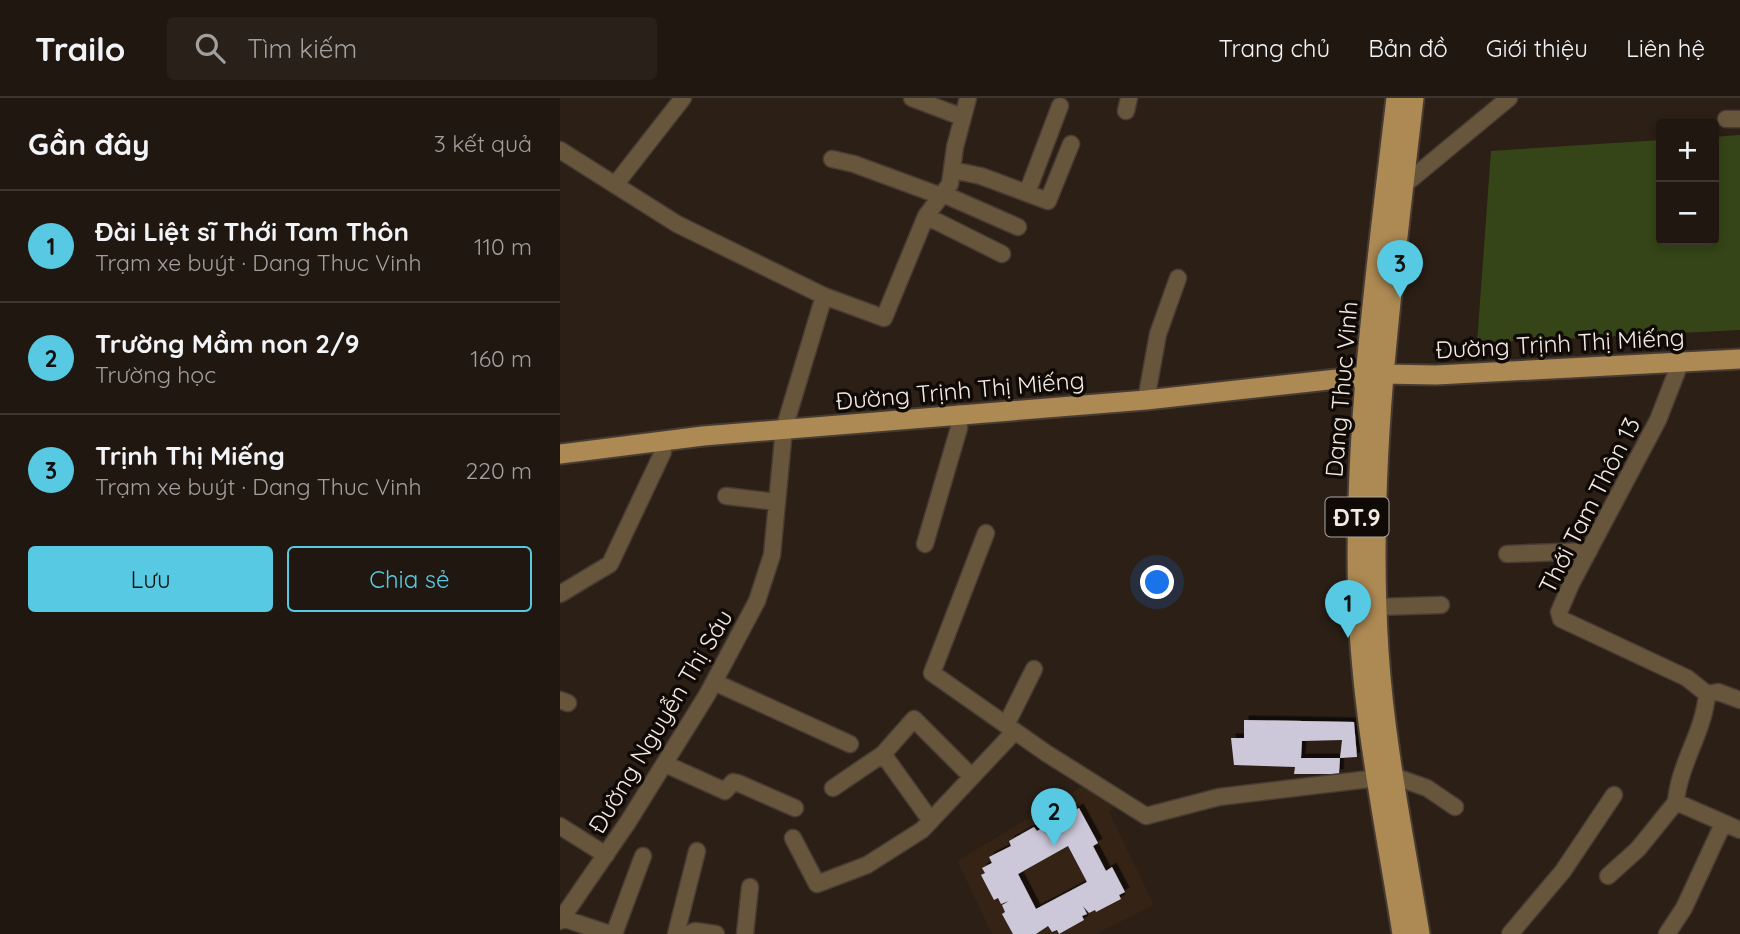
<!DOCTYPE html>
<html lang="vi">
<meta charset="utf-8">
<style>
:root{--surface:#201710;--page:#282019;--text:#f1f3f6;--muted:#a29f9f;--line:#3d3630;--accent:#57c9e2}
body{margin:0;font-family:Quicksand,sans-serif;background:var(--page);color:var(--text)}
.controls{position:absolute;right:21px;top:21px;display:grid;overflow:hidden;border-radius:7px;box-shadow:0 4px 10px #0003}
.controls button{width:63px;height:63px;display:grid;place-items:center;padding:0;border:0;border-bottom:2px solid var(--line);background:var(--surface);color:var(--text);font:35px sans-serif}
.you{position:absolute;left:598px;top:485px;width:24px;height:24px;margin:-18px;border:5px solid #fff;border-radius:50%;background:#1a73e8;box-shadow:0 0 0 10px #1a73e833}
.badge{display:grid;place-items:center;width:46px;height:46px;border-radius:50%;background:var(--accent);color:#111;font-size:23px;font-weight:700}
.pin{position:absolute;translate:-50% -58px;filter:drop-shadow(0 2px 4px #0008)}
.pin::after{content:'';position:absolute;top:37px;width:24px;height:21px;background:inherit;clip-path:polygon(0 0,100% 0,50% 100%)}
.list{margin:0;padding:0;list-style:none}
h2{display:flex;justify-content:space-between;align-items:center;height:91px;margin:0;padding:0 28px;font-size:30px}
h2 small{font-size:23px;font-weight:400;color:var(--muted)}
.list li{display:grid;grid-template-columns:46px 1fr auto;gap:21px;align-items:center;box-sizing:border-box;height:112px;padding:0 28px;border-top:2px solid var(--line)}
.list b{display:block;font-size:26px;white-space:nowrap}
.list p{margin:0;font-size:23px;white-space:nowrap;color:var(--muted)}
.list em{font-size:23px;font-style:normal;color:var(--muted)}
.actions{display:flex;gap:14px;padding:21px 28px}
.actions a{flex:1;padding:16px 0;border:2px solid var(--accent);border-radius:7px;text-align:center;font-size:24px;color:var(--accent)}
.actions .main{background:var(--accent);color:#111}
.icon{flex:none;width:38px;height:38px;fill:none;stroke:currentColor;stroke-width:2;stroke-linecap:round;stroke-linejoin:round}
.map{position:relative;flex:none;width:1180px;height:836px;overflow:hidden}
header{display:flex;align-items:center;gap:42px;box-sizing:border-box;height:98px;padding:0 35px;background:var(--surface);border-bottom:2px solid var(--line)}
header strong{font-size:33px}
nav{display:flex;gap:38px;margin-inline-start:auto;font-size:24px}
.search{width:490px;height:63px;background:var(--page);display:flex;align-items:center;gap:18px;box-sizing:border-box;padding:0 24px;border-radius:7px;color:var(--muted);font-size:26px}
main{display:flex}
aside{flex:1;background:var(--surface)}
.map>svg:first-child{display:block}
.built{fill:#352316}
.green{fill:#364517}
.building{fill:#ccc8da;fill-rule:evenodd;filter:url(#shadow)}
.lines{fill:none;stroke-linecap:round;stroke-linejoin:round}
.minor-casing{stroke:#473b33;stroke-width:19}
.major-casing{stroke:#473b33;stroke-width:23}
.minor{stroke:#67563c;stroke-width:16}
.major{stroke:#ad8953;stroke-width:19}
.labels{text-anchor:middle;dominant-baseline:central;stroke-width:7;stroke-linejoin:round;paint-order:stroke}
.shield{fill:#100a07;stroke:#afa7a1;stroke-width:2}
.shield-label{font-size:23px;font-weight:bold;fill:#f3eae3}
.street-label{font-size:24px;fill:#f3eae3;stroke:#100a07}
</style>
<header>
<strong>Trailo</strong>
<div class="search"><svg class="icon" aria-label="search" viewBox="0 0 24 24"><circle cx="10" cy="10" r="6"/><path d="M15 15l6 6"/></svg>Tìm kiếm</div>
<nav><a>Trang chủ</a><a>Bản đồ</a><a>Giới thiệu</a><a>Liên hệ</a></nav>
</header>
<main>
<aside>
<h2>Gần đây<small>3 kết quả</small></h2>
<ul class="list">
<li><span class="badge">1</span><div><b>Đài Liệt sĩ Thới Tam Thôn</b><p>Trạm xe buýt · Dang Thuc Vinh</p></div><em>110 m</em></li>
<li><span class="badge">2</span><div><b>Trường Mầm non 2/9</b><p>Trường học</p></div><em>160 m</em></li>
<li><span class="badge">3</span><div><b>Trịnh Thị Miếng</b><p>Trạm xe buýt · Dang Thuc Vinh</p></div><em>220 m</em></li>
</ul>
<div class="actions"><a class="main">Lưu</a><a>Chia sẻ</a></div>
</aside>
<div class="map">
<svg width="1180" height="836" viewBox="0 0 1180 836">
<defs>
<filter id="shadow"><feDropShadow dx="4.5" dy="-4.5" stdDeviation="0" flood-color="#0009"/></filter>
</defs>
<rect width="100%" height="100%" fill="#2b1f16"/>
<path class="built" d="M524 687 556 706 549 714 594 807 536 836H432L397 763Z"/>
<path class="green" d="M1180 37V232L917 245 931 53 1101 42V142H1154V39Z"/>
<path class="building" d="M684 622 794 624 797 659 780 660 779 676H734L735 669 674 667 671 640H684ZM782 642 780 660H741L742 643Z
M519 710 538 745 533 748 546 773 552 769 565 794 559 797 561 801 536 814 535 812 529 815 523 808 527 816 522 818 524 822 499 836 497 832 492 834 488 828 476 836H453L442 816 445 814 442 807 449 803 441 806 438 800 434 802 421 777 425 775 422 770 432 765 429 759 451 748 449 743 474 729 477 733 482 730 486 737 483 730 490 726 488 723 511 711 514 713ZM508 748 527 784 476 811 458 776Z"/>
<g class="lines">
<g class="minor-casing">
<path id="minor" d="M352 0 402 19
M566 13 569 0
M1166 21H1180
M0 52 117 126 264 198 224 331 212 457 197 503 147 597 68 724 0 823
M272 61 294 66 381 98
M392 72 421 78 488 103 511 46
M55 87 123 0
M844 87 949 0
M467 95 500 8
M383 96 458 129
M366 118 442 156
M264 198 324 220 366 118 390 86 395 49 408 0
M586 302 598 236 618 180
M166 398 217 404
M426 435 372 575 486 655 586 718 659 699 818 680
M365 446 399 330V315
M947 456 1029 453
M0 496 50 466 103 354 101 343
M817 509 881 507
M154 584 290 646
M1147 596 1158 594 1180 602
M0 602 8 605
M446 627 474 571
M323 656 371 723
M105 666 165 693 173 684 178 685 235 710
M836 679 867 690 895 709
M273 690 323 656 354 621 412 679
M1116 704C1119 666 1144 634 1147 596L1127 580 1001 521 999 514 1011 486 1098 322 1121 263
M1116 704 1180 732
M0 728 46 757
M233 740 257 786 307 767 362 732 455 633
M1048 778 1078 751 1116 704
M2 820 50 836
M54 836 83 758
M116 836 137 753
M129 836 135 833 156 836
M185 836 190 789
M950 836 1003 773 1054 697
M1107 836 1124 810 1163 726"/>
</g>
<g class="major-casing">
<path id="major" d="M836 0C816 170 792 340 798 511 802 620 825 728 842 836
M854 0C833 184 807 368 819 553 825 648 845 742 860 836
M0 356 143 338 586 302 823 276 876 277 1180 261"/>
</g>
<use href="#minor" class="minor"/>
<use href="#major" class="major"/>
</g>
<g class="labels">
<rect class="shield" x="765.5" y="399.5" width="63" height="39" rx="5"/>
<g class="shield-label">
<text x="797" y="419">ĐT.9</text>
</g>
<g class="street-label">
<text transform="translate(1000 245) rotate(-3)">Đường Trịnh Thị Miếng</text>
<text transform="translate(781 291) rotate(-85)">Dang Thuc Vinh</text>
<text transform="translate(400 292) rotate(-5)">Đường Trịnh Thị Miếng</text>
<text transform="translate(1029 407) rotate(-63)">Thới Tam Thôn 13</text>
<text transform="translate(100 623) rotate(-59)">Đường Nguyễn Thị Sáu</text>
</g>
</g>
</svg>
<div class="controls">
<button>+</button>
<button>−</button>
</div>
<div class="you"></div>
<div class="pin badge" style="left:788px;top:540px">1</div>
<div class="pin badge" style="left:494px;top:748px">2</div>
<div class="pin badge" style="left:840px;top:200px">3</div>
</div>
</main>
